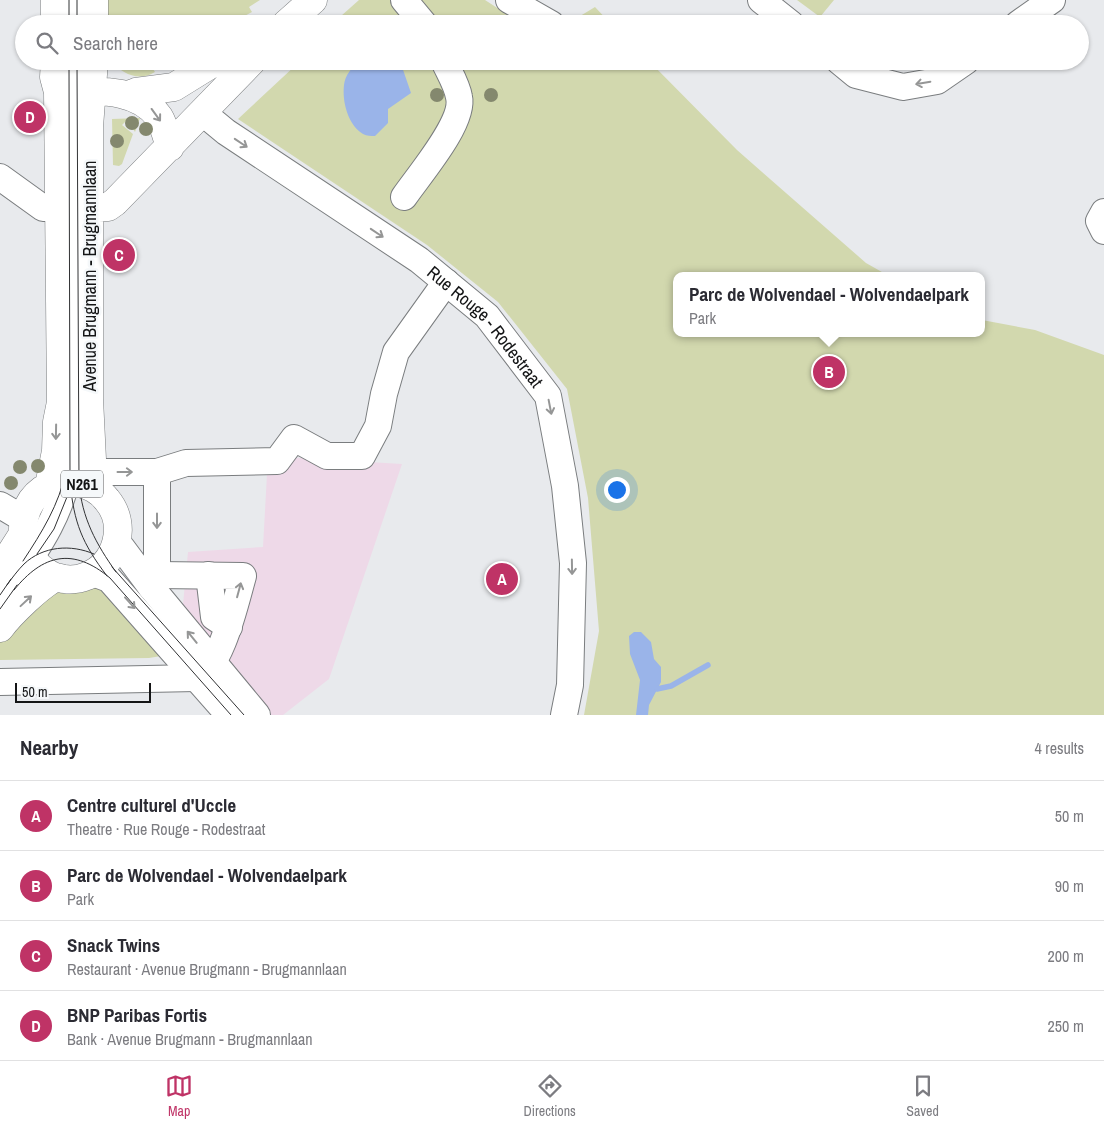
<!DOCTYPE html>
<meta charset="utf-8">
<style>
:root{--surface:#fff;--page:#f2f2f3;--text:#2b2b33;--muted:#7c7c81;--line:#e1e1e2;--accent:#bf3366}
body{margin:0;font-family:"Archivo Narrow",sans-serif;background:var(--page);color:var(--text)}
.scale{position:absolute;left:15px;bottom:12px;width:136px;box-sizing:border-box;padding-left:5px;border:2px solid #141516;border-top:0;font-size:14px;line-height:18px;white-space:nowrap;color:#141516;-webkit-text-stroke:4px #f5f8fa;paint-order:stroke}
.you{position:absolute;left:616px;top:489px;width:18px;height:18px;margin:-12px;border:4px solid #fff;border-radius:50%;background:#1a73e8;box-shadow:0 0 0 8px #1a73e833}
.badge{display:grid;place-items:center;width:32px;height:32px;border-radius:50%;background:var(--accent);color:#fff;font-size:16px;font-weight:700}
.pin{position:absolute;translate:-50% -50%;border:2px solid #fff;box-shadow:0 1px 5px #0006}
.popup{position:absolute;left:673px;top:272px;width:312px;height:65px;box-sizing:border-box;display:grid;place-content:center;border-radius:10px;background:var(--surface);filter:drop-shadow(0 1px 4px #0005);font-size:16px;white-space:nowrap;color:var(--muted)}
.popup b{font-size:19px;color:var(--text)}
.popup::after{content:'';position:absolute;left:50%;top:100%;margin-left:-10px;border:10px solid transparent;border-top-color:var(--surface)}
.list{margin:0;padding:0;list-style:none}
h2{display:flex;justify-content:space-between;align-items:center;height:65px;margin:0;padding:0 20px;font-size:21px}
h2 small{font-size:16px;font-weight:400;color:var(--muted)}
.list li{display:grid;grid-template-columns:32px 1fr auto;gap:15px;align-items:center;box-sizing:border-box;height:70px;padding:0 20px;border-top:1px solid var(--line)}
.list b{display:block;font-size:19px;white-space:nowrap}
.list p{margin:0;font-size:16px;white-space:nowrap;color:var(--muted)}
.list em{font-size:16px;font-style:normal;color:var(--muted)}
.icon{flex:none;width:28px;height:28px;fill:none;stroke:currentColor;stroke-width:2;stroke-linecap:round;stroke-linejoin:round}
.map{position:relative;flex:none;width:1104px;height:715px;overflow:hidden}
.search{position:absolute;background:var(--surface);box-shadow:0 1px 4px #0004;left:15px;right:15px;top:15px;height:55px;display:flex;align-items:center;gap:12px;box-sizing:border-box;padding:0 18px;border-radius:28px;color:var(--muted);font-size:19px}
.sheet{height:345px;background:var(--surface)}
nav{display:flex;justify-content:space-around;align-items:center;box-sizing:border-box;height:70px;border-top:1px solid var(--line);background:var(--surface);font-size:14px;color:var(--muted)}
nav a{display:grid;justify-items:center;gap:2px}
nav .on{color:var(--accent)}
.map>svg:first-child{display:block}
.commercial{fill:#eed9e8}
.green{fill:#d2d8ae}
.water{fill:#9ab4e9}
.lines{fill:none;stroke-linecap:round;stroke-linejoin:round}
.stream{stroke:#9ab4e9;stroke-width:5.5}
.minor-casing{stroke:#7a7d7f;stroke-width:28}
.major-casing{stroke:#7a7d7f;stroke-width:29}
.minor{stroke:#fff;stroke-width:26}
.major{stroke:#fff;stroke-width:28}
.tram{stroke:#313234;stroke-width:1}
.tree{fill:#84886e}
.oneway{stroke:#959696}
.labels{text-anchor:middle;dominant-baseline:central;stroke-width:5;stroke-linejoin:round;paint-order:stroke}
.shield{fill:#f5f8fa;stroke:#58595a;stroke-width:1}
.shield-label{font-size:16px;font-weight:bold;fill:#141516}
.street-label{font-size:18px;fill:#141516;stroke:#f5f8fa}
</style>
<div class="map">
<svg width="1104" height="715" viewBox="0 0 1104 715">
<rect width="100%" height="100%" fill="#e8eaed"/>
<path class="commercial" d="M268 456 402 464 329 679 283 715H263L182 615 188 552 263 547Z"/>
<path class="green" d="M105 0H260L249 7 252 12 239 19 236 15 223 24H106Z
M359 0H485L522 24H332Z
M797 0H834L820 17Z
M595 7 611 24H567Z
M111 61H163L162 63 164 67 159 70 157 67 153 69 155 72C139 82 122 74 111 61Z
M294 61H649L737 150 866 263 889 276H676V333H982V320L1035 330 1104 355V715H584L599 631 588 498 567 389 498 302 427 245 238 119 297 64Z
M140 118 135 132 127 120 122 125 133 134 122 164 119 166 113 165 112 119Z
M95 582 167 655 149 658 0 660V640L50 592Z"/>
<path class="water" d="M358 61H400L411 93 388 109V123L375 136C371 136 367 136 363 134 348 125 342 102 344 85 345 75 352 68 358 61Z
M634 632H641L651 642 654 659 661 667V682L649 705 648 715H636L640 680 630 654 629 636Z"/>
<g class="lines">
<path class="stream" d="M657 689 671 686 708 665"/>
<g class="minor-casing">
<g id="minor">
<path d="M73 0V24"/>
<path d="M404 0 424 24"/>
<path d="M509 0 551 24"/>
<path d="M761 0 791 24"/>
<path d="M1018 24 1052 0"/>
<path d="M839 61 856 75 903 87 937 81 966 61"/>
<path id="s1" d="M203 113 226 132 419 260 487 316 548 396 565 486 573 563 570 685 564 715"/>
<path d="M0 177 43 208H58"/>
<path d="M404 197C419 175 465 122 459 97 457 85 449 72 444 61"/>
<path d="M1104 212 1099 221 1104 231"/>
<path d="M93 472H157L186 463 277 461 294 438 327 456H362L378 426 384 394 396 352 446 282"/>
<path d="M0 505 22 518"/>
<path d="M116 543 122 548 151 587 257 715"/>
<path d="M93 573 109 579 229 715"/>
<path d="M209 575 214 617 229 627"/>
<path d="M151 587 157 575V472"/>
<path d="M0 602C36 551 64 515 73 451V61"/>
<path d="M0 682 196 678C221 670 236 600 243 576L157 575"/>
</g>
</g>
<g class="major-casing">
<path id="major" d="M55 24V0
M94 24V0
M286 24 313 0
M94 61 89 127V399L93 480 96 490
M76 92C105 90 140 91 159 117 164 125 167 138 170 147
M128 95 136 92 174 87 216 61
M70 209 108 207 115 202 252 61
M49 486 56 451 57 422 61 402 58 92 54 77 55 61
M0 570 21 537
M0 628C8 617 44 580 57 578 59 577 62 579 64 579 72 580 80 579 87 576 117 564 128 525 107 500 100 491 90 485 78 483 20 472 0 554 57 578"/>
</g>
<use href="#minor" class="minor"/>
<use href="#major" class="major"/>
<path class="tram" d="M69 0V24
M77 24V0
M69 61 70 482C74 523 82 543 107 576
M77 61 79 483C82 518 96 544 116 572
M37 554 54 529 69 492
M23 561C42 532 59 505 66 471
M112 567 244 715
M7 585C12 578 18 570 24 564 43 546 71 544 94 554
M14 590C43 554 73 547 110 578L231 715
M0 595 11 579
M0 609 17 585"/>
</g>
<g class="tree">
<circle cx="437" cy="95" r="7"/>
<circle cx="491" cy="95" r="7"/>
<circle cx="132" cy="123" r="7"/>
<circle cx="146" cy="129" r="7"/>
<circle cx="117" cy="141" r="7"/>
<circle cx="38" cy="466" r="7"/>
<circle cx="20" cy="467" r="7"/>
<circle cx="11" cy="483" r="7"/>
</g>
<defs><path id="oneway-shaft" d="M-6 0H5M1.5-3L5.5 0L1.5 3" fill="none" stroke-width="1.6" stroke-linecap="round" stroke-linejoin="round" transform="scale(1.25)"/></defs>
<g class="oneway">
<use href="#oneway-shaft" transform="translate(923 83) rotate(170)"/>
<use href="#oneway-shaft" transform="translate(156 115) rotate(54)"/>
<use href="#oneway-shaft" transform="translate(241 143) rotate(34)"/>
<use href="#oneway-shaft" transform="translate(377 233) rotate(34)"/>
<use href="#oneway-shaft" transform="translate(550 407) rotate(79)"/>
<use href="#oneway-shaft" transform="translate(56 432) rotate(91)"/>
<use href="#oneway-shaft" transform="translate(125 472)"/>
<use href="#oneway-shaft" transform="translate(157 521) rotate(90)"/>
<use href="#oneway-shaft" transform="translate(572 567) rotate(89)"/>
<use href="#oneway-shaft" transform="translate(239 590) rotate(-75)"/>
<use href="#oneway-shaft" transform="translate(26 601) rotate(-43)"/>
<use href="#oneway-shaft" transform="translate(130 603) rotate(48)"/>
<use href="#oneway-shaft" transform="translate(192 637) rotate(-129)"/>
</g>
<g class="labels">
<rect class="shield" x="61" y="470.5" width="42" height="27" rx="4"/>
<g class="shield-label">
<text x="82" y="484">N261</text>
</g>
<g class="street-label">
<text transform="translate(89 276) rotate(-90)">Avenue Brugmann - Brugmannlaan</text>
<text stroke="none"><textPath href="#s1" startOffset="356">Rue Rouge - Rodestraat</textPath></text>
</g>
</g>
</svg>
<div class="scale">50 m</div>
<div class="you"></div>
<div class="pin badge" style="left:502px;top:579px">A</div>
<div class="pin badge" style="left:829px;top:372px">B</div>
<div class="popup"><b>Parc de Wolvendael - Wolvendaelpark</b>Park</div>
<div class="pin badge" style="left:119px;top:255px">C</div>
<div class="pin badge" style="left:30px;top:117px">D</div>
<div class="search"><svg class="icon" aria-label="search" viewBox="0 0 24 24"><circle cx="10" cy="10" r="6"/><path d="M15 15l6 6"/></svg>Search here</div>
</div>
<section class="sheet">
<h2>Nearby<small>4 results</small></h2>
<ul class="list">
<li><span class="badge">A</span><div><b>Centre culturel d'Uccle</b><p>Theatre · Rue Rouge - Rodestraat</p></div><em>50 m</em></li>
<li><span class="badge">B</span><div><b>Parc de Wolvendael - Wolvendaelpark</b><p>Park</p></div><em>90 m</em></li>
<li><span class="badge">C</span><div><b>Snack Twins</b><p>Restaurant · Avenue Brugmann - Brugmannlaan</p></div><em>200 m</em></li>
<li><span class="badge">D</span><div><b>BNP Paribas Fortis</b><p>Bank · Avenue Brugmann - Brugmannlaan</p></div><em>250 m</em></li>
</ul>
</section>
<nav>
<a class="on"><svg class="icon" aria-label="map" viewBox="0 0 24 24"><path d="M3 6l6-2 6 2 6-2v14l-6 2-6-2-6 2zM9 4v14M15 6v14"/></svg>Map</a>
<a><svg class="icon" aria-label="directions" viewBox="0 0 24 24"><path d="M12 3l9 9-9 9-9-9zM9 14v-3h6M13 9l2 2-2 2"/></svg>Directions</a>
<a><svg class="icon" aria-label="saved" viewBox="0 0 24 24"><path d="M7 4h10v16l-5-4-5 4z"/></svg>Saved</a>
</nav>
